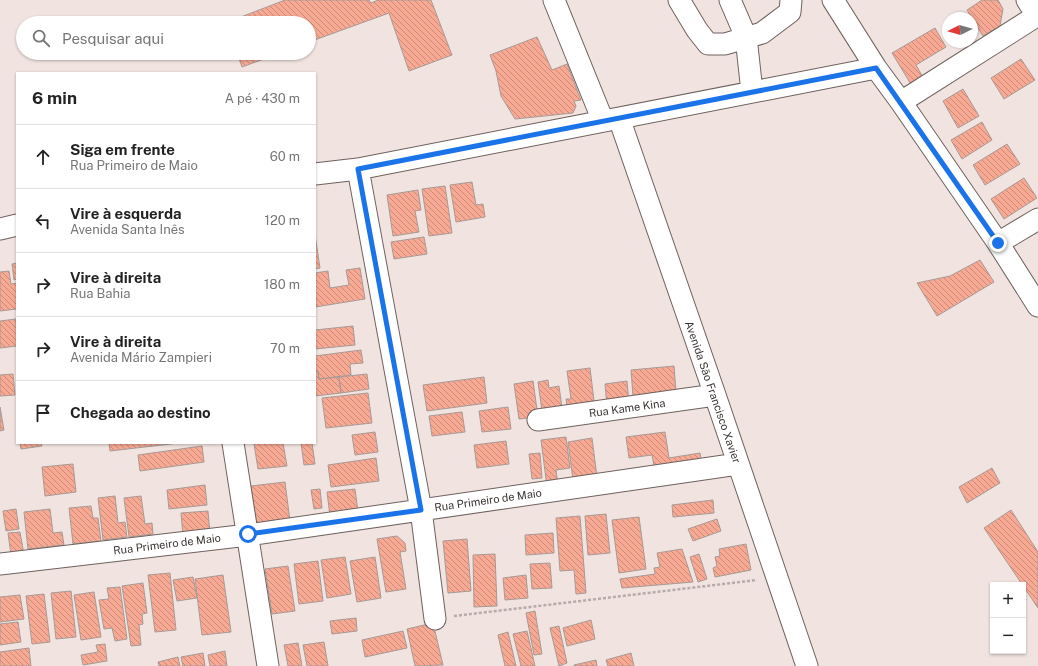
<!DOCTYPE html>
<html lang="pt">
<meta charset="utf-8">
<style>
:root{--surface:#fff;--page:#f6f6f6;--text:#222;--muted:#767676;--line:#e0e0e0}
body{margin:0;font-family:"Public Sans",sans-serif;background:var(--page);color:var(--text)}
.controls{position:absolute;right:12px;bottom:12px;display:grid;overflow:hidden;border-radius:0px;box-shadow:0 1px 3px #0004}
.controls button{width:36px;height:36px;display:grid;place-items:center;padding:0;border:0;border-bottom:1px solid var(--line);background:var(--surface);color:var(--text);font:20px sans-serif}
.compass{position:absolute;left:942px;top:12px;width:36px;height:36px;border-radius:50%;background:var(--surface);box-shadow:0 1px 3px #0004;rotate:264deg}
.stop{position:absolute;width:12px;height:12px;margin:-9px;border:3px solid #1a73e8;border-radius:50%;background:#fff}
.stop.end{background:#1a73e8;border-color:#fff;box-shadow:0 1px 4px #0008}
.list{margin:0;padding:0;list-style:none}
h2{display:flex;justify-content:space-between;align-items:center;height:52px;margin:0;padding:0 16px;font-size:17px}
h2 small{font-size:13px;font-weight:400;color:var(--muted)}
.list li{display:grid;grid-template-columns:26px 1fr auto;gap:12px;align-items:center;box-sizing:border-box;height:64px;padding:0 16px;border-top:1px solid var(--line)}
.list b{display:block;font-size:15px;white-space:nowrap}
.list p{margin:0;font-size:13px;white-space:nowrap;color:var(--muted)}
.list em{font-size:13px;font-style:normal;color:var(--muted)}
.icon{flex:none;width:22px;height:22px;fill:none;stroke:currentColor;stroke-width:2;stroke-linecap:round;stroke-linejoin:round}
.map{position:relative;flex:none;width:1038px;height:666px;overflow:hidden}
.search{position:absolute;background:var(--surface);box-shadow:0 1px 3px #0004;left:16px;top:16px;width:300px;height:44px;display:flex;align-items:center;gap:10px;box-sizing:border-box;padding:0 14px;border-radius:22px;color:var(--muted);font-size:15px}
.panel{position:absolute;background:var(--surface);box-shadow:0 1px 3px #0004;left:16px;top:72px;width:300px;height:372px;border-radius:0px}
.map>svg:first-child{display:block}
.building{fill:url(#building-back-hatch);stroke:#a79a96}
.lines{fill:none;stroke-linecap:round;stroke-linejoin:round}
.minor-casing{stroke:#6e625e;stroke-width:23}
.path{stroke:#b6aba8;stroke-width:2.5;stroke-dasharray:3 2;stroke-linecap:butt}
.minor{stroke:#fff;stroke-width:21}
.route{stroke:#1a73e8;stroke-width:5}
.labels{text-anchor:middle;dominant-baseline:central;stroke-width:3;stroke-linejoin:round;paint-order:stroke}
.street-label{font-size:11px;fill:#3a3533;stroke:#fff}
</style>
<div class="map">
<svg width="1038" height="666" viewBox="0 0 1038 666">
<defs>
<pattern id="building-back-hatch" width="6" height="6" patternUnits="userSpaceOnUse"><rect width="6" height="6" fill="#f7a994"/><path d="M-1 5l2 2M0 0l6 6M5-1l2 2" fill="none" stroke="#c98a79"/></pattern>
</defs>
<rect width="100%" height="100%" fill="#f1e3df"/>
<path class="building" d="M285 0H369L371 3 378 0H431L452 55 409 71 389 13 309 42V23H228V22Z
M982 0H998L1003 9 1000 26 983 36 967 10Z
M935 28 946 47 916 65 924 79 912 86 892 53Z
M537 37 552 70 567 64 581 100 574 101 576 106 573 113 515 119 501 96 496 71 490 55Z
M237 53H280L242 67Z
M1021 59 1035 80 1004 99 991 78Z
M963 89 979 116 958 128 943 101Z
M982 122 992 140 962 159 951 140Z
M1007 144 1020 164 985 185 973 165Z
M1024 178 1037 198 1004 219 991 199Z
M472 182 476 205 483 204 485 217 456 222 450 185Z
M445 186 452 233 429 236 422 189Z
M418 190 421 210 415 211 419 232 393 236 387 195Z
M315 235 320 268 315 269Z
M424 237 427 254 394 259 391 242Z
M980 260 994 282 937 316 917 283 950 276Z
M17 263V279L14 280 12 264Z
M360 268 365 299 315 307V273L328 271 330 288 349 285 346 270Z
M9 271 11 284 17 283V309L0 311V272Z
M16 319 17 346 0 348V321Z
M353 326 355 345 315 349V330Z
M361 350 363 363 350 364 351 375 319 379 318 371H315V356Z
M674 366 676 392 633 396 631 370Z
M590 368 595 409 568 413 566 399H571L567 371Z
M315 371H318L319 379 339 377 341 393 315 396Z
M13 374 15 395 0 396V375Z
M367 374 369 389 341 393 339 377Z
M484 377 487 403 427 411 423 385Z
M548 380 549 388 559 386 562 408 542 411 538 382Z
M533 381 538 417 519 419 514 384Z
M627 381 629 404 607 406 605 384Z
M368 393 372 423 326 428 322 398Z
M0 407 4 430 0 431Z
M508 407 511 429 482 432 479 411Z
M462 412 465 432 432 436 429 416Z
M375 432 378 452 355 455 352 435Z
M665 432 669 458 700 453 702 464 655 471 652 455 629 458 626 437Z
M566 437 570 468 556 470 558 485 547 487 541 440Z
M592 438 597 477 573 480 568 442Z
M506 441 509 464 477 468 474 445Z
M20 443H41L42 446 21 449Z
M109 443H179L110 451Z
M260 443H283L287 466 258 469 254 444Z
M301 443H312L315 464 304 465Z
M202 446 204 462 140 471 138 455Z
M540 453 542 478 532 479 529 454Z
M376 458 379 481 331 487 328 465Z
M73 464 76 492 45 496 42 467Z
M992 468 1000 483 967 503 959 487Z
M285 482 290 521 257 526 251 486Z
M205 485 207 505 169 509 167 490Z
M320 489 322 508 314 509 311 490Z
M355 489 358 512 330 516 327 492Z
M115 496 118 523 125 522 127 537 103 540 98 498Z
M141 496 145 524 152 523 153 534 129 537 124 498Z
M713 500 714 513 673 517 672 505Z
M91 506 93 518H98L101 541 73 544 69 508Z
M16 509 19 529 6 531 3 511Z
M50 509 53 533 62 532 64 545 28 549 24 512Z
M1011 510 1038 552V608L984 528Z
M208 511 210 533 183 536 181 513Z
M606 514 610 553 588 555 585 516Z
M580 516 586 593 576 594 574 570 560 571 556 518Z
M639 517 646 569 619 573 612 520Z
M717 519 721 531 693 541 688 529Z
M20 532 25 560 12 562 8 533Z
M553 533 554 553 526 555 525 535Z
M397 536 405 543 406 551 400 552 406 589 386 592 377 539Z
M467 539 471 591 448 593 443 541Z
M746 544 751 570 715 577 713 568 717 566 715 557 720 556 719 549Z
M682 549 693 582 622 588 620 579 655 574 654 568 660 567 657 553Z
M495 554 497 606 474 607 473 555Z
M699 554 707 579 698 582 690 557Z
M345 557 351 594 327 598 321 560Z
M375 557 381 598 357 602 350 561Z
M318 561 323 601 299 604 294 564Z
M550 563 552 588 532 589 530 564Z
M288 566 295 611 272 614 265 569Z
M170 573 176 630 155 632 148 575Z
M223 575 231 632 202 635 195 579Z
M526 575 528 598 505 600 503 578Z
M193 577 197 598 177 601 173 580Z
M143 583 147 613 142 614 143 624 139 625 141 645 131 646 122 586Z
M120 587 127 639 115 641 112 628 104 629 99 600 109 599 107 588Z
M71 591 76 637 56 639 51 593Z
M94 592 101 637 81 640 74 595Z
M44 594 50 642 32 644 26 596Z
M20 595 24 619 0 622V597Z
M535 611 542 654 534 655 526 613Z
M356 618 357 631 332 634 330 621Z
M591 620 595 639 567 646 563 628Z
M18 622 21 642 0 645V624Z
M433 623 443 665 415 666 407 629Z
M559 626 567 663 559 666 550 628Z
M403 631 407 648 365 657 362 640Z
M527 631 535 666H521L513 634Z
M508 632 516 666H505L498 635Z
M324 642 328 666H307L303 645Z
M298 643 302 666H288L284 645Z
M105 644 107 661 83 665 81 655 98 652 96 645Z
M29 648 31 666H0V652Z
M225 651 227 666H210L208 655Z
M203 653 205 666H183L181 657Z
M631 653 634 666H608L606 660Z
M178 657 180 666H159L158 662Z
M596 660 597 666H574V665Z"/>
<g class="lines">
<g class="minor-casing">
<path id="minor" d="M554 0 603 121
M679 0 697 30 708 44H725L762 33 790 12 791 0
M730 0 746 37 752 92
M833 0 876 68 901 102 998 243 1038 306
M1027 0 1037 16
M901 102 1038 15
M619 118 715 395 807 666
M358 169 421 510 435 619
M315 174 358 169 876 68
M0 229 17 225
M998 243 1038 219
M538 420 715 395
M233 443 268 666
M0 564 248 535 738 464"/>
</g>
<path class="path" d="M454 616 757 580"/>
<use href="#minor" class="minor"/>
</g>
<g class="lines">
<path class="route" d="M248 534 421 510 358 169 876 68 998 243"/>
</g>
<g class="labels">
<g class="street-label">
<text transform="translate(713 392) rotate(71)">Avenida São Francisco Xavier</text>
<text transform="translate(627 408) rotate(-8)">Rua Kame Kina</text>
<text transform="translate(488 500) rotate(-8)">Rua Primeiro de Maio</text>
<text transform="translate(167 544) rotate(-7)">Rua Primeiro de Maio</text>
</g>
</g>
</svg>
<div class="controls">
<button>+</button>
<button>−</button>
</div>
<svg class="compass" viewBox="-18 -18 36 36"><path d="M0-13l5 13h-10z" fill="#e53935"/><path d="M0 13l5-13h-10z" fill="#767676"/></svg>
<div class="stop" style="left:248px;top:534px"></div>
<div class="stop end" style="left:998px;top:243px"></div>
<div class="search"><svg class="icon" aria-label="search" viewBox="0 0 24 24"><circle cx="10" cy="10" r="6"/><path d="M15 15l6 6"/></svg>Pesquisar aqui</div>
<section class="panel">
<h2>6 min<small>A pé · 430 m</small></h2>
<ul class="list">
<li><svg class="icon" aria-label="ahead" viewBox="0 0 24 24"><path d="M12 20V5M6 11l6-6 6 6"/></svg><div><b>Siga em frente</b><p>Rua Primeiro de Maio</p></div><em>60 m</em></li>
<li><svg class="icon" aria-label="left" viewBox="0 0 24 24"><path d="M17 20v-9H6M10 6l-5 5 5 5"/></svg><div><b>Vire à esquerda</b><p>Avenida Santa Inês</p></div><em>120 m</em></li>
<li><svg class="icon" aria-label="right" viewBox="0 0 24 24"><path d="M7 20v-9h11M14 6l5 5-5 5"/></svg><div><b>Vire à direita</b><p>Rua Bahia</p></div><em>180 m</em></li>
<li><svg class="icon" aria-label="right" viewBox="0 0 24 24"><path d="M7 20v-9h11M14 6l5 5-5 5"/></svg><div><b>Vire à direita</b><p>Avenida Mário Zampieri</p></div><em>70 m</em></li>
<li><svg class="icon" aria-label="arrive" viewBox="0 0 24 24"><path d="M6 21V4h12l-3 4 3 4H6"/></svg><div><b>Chegada ao destino</b></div></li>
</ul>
</section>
</div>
